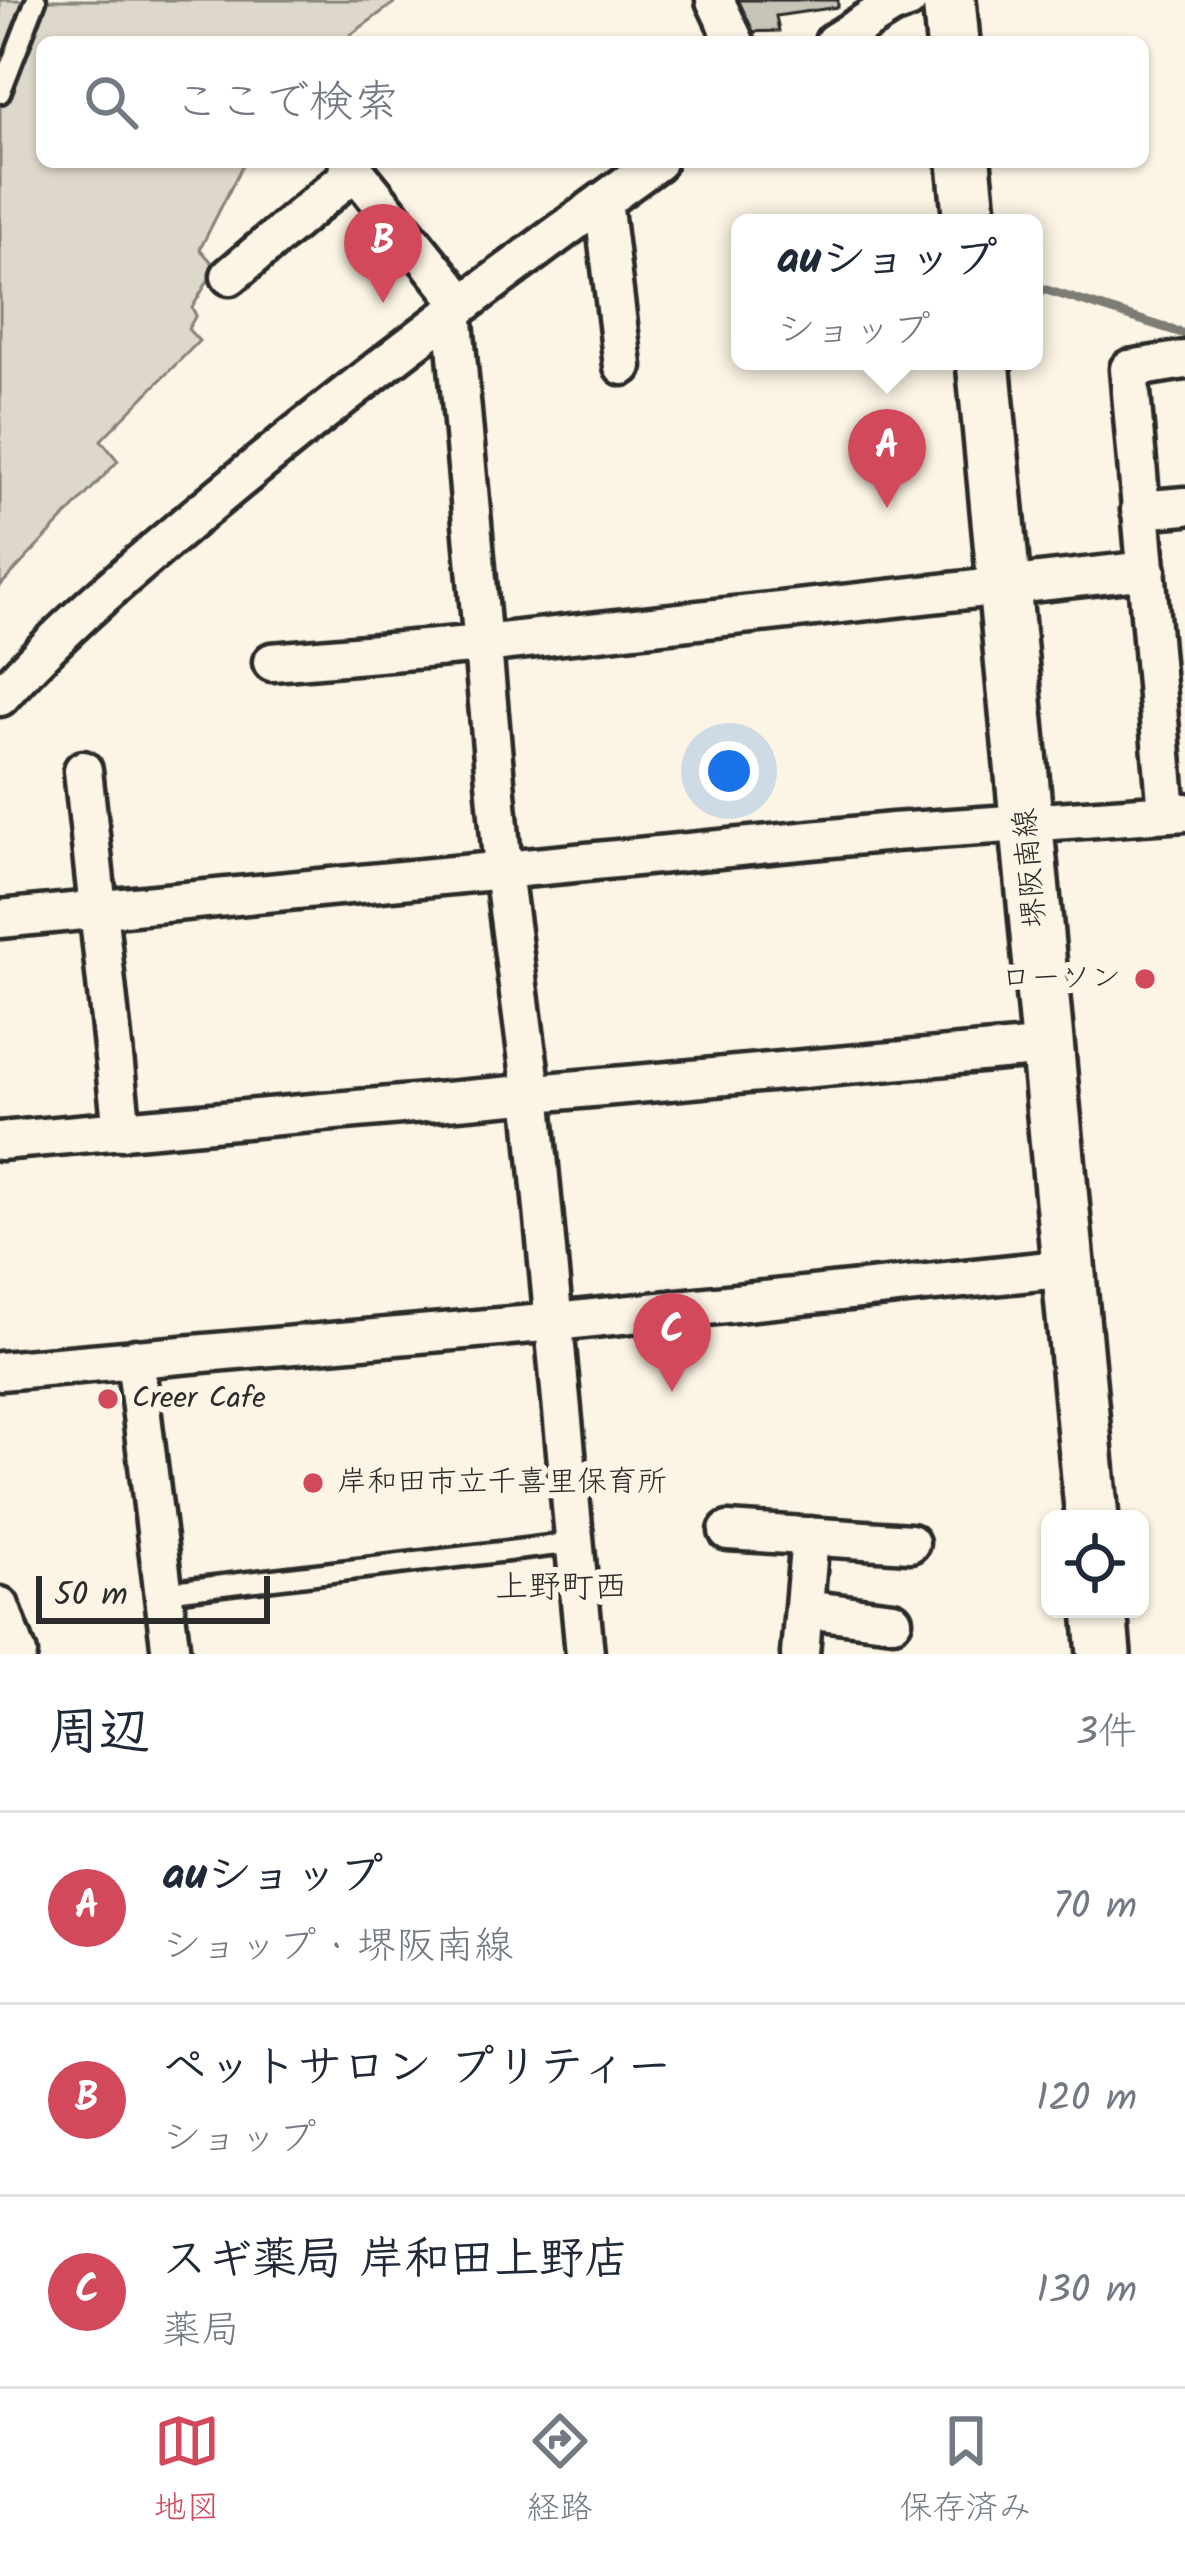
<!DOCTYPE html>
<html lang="ja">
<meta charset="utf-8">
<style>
:root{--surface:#fff;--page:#f6f6f7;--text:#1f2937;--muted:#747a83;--line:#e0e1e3;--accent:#d1495b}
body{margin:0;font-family:Kalam,"Klee One",sans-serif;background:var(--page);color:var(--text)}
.controls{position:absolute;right:36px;bottom:36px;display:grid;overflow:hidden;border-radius:18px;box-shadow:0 3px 9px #0004}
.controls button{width:108px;height:108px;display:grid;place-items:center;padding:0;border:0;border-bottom:3px solid var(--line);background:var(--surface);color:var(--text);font:60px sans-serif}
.scale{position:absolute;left:36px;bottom:30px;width:234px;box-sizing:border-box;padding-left:12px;border:6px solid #2b2b2b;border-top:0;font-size:33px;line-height:42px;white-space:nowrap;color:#2b2b2b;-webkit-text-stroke:9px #fcf5e5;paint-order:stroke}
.you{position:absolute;left:729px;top:771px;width:42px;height:42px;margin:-30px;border:9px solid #fff;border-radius:50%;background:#1a73e8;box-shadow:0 0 0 18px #1a73e833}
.badge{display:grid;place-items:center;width:78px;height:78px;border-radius:50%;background:var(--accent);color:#fff;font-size:39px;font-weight:700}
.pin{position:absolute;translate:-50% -99px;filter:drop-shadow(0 3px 6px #0008)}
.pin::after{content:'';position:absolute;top:63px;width:42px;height:36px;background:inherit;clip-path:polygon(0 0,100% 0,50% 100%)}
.popup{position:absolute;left:731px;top:214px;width:312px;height:156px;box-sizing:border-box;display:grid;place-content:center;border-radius:18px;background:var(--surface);filter:drop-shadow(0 3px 9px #0005);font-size:39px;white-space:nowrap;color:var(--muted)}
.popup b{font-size:45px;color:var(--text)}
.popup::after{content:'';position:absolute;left:50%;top:100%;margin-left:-24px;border:24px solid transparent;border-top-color:var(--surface)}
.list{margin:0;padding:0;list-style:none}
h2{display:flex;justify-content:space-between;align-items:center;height:156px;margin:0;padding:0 48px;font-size:51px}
h2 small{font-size:39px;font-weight:400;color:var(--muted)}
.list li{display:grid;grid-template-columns:78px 1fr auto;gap:36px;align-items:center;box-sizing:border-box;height:192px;padding:0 48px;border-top:3px solid var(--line)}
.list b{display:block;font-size:45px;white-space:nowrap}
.list p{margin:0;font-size:39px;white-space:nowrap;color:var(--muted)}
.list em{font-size:39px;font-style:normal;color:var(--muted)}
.icon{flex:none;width:66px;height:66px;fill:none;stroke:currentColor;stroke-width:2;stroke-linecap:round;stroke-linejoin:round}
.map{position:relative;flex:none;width:1185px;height:1654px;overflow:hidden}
.search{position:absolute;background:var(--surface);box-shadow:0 3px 9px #0004;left:36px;right:36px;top:36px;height:132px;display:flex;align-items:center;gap:30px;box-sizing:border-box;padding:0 42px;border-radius:18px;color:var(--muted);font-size:45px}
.sheet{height:732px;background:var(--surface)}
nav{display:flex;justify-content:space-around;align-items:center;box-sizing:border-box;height:168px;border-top:3px solid var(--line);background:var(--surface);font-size:33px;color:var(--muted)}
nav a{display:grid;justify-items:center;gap:6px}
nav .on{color:var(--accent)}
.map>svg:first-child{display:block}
.green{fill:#ded8ca;stroke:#84827a;stroke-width:3}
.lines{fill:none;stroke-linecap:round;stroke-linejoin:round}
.stream{stroke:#7d7b74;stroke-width:9}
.building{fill:#c8c3b7;stroke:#2b2b2b;stroke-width:3}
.lane-casing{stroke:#2b2b2b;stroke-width:27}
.street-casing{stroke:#2b2b2b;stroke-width:45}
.secondary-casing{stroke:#2b2b2b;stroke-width:60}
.lane{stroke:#fcf5e5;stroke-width:18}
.street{stroke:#fcf5e5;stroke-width:36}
.secondary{stroke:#fcf5e5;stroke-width:51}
.poi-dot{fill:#d1495b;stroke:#fcf5e5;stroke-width:4.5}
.labels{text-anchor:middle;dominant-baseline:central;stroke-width:12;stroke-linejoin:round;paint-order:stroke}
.street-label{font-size:30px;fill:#2b2b2b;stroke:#fcf5e5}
.poi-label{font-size:30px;fill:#2b2b2b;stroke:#fcf5e5;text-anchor:start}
.neighbourhood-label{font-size:33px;fill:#2b2b2b;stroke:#fcf5e5}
</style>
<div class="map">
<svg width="1185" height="1654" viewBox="0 0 1185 1654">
<rect width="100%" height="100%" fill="#fcf5e5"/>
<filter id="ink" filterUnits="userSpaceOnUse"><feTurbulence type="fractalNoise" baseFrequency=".00833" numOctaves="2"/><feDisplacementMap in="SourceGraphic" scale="24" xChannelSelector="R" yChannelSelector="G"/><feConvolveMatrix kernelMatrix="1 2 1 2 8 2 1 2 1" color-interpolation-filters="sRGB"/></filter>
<g filter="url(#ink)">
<path class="green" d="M0 0H398L341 42H42V162H244L200 249 216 267 192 308 196 315 188 329 199 341 101 440 118 461 0 586Z"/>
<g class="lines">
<path class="stream" d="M1034 286 1185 334"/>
</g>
<path class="building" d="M734 0H838V7L776 16 779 31 745 32Z"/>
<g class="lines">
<g class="lane-casing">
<path id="lane" d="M0 93 36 0
M164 1592 575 1543"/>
</g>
<g class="street-casing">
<path id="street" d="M715 0 735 42
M834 42 891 6 908 0
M348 162 462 303
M603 201 623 366
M230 276 355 171
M453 310 503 871 532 1092 585 1654
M1140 510 1185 506
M272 662 483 644 1147 570
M0 697C64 625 141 562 215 500 358 381 506 271 657 162
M83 770 122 1131
M1167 813 1129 369 1185 360
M0 919 893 832 1185 812
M0 1141 1048 1047
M135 1358 171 1654
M0 1371 555 1322 1069 1268
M728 1531 910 1543
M0 1606 18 1654
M804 1609 893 1620
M800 1654 810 1536"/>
</g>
<g class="secondary-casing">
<path id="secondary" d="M949 0 953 42
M964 162 970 223
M983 361 1092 1519
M1100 1609 1104 1654"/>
</g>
<use href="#lane" class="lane"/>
<use href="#street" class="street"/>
<use href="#secondary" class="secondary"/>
</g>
</g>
<g class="poi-dot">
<circle cx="1145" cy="979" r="12"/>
<circle cx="108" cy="1399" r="12"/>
<circle cx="313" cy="1483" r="12"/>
</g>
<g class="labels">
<g class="street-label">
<text transform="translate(1031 868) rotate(-95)">堺阪南線</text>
</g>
<g class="poi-label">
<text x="1121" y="979" text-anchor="end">ローソン</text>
<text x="132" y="1399">Creer Cafe</text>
<text x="337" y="1483">岸和田市立千喜里保育所</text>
</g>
<g class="neighbourhood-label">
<text x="561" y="1588">上野町西</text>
</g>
</g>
</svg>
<div class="controls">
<button><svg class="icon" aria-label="locate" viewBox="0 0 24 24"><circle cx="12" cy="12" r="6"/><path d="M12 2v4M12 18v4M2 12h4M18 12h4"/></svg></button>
</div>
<div class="scale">50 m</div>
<div class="you"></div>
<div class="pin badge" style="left:887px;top:508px">A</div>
<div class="popup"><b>auショップ</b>ショップ</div>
<div class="pin badge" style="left:383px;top:303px">B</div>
<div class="pin badge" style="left:672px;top:1392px">C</div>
<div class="search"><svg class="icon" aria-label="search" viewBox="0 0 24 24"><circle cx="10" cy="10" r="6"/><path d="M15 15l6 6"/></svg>ここで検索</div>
</div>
<section class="sheet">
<h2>周辺<small>3件</small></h2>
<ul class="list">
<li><span class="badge">A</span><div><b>auショップ</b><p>ショップ · 堺阪南線</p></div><em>70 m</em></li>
<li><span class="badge">B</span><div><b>ペットサロン プリティー</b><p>ショップ</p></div><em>120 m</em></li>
<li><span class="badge">C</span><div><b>スギ薬局 岸和田上野店</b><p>薬局</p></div><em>130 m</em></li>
</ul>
</section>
<nav>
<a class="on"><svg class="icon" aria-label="map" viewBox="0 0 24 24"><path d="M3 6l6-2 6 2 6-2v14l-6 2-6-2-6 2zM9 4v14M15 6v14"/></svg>地図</a>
<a><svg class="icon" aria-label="directions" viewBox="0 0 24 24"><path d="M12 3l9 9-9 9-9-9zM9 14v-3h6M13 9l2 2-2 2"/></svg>経路</a>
<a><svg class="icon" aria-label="saved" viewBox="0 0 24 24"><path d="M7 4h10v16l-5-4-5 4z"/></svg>保存済み</a>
</nav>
